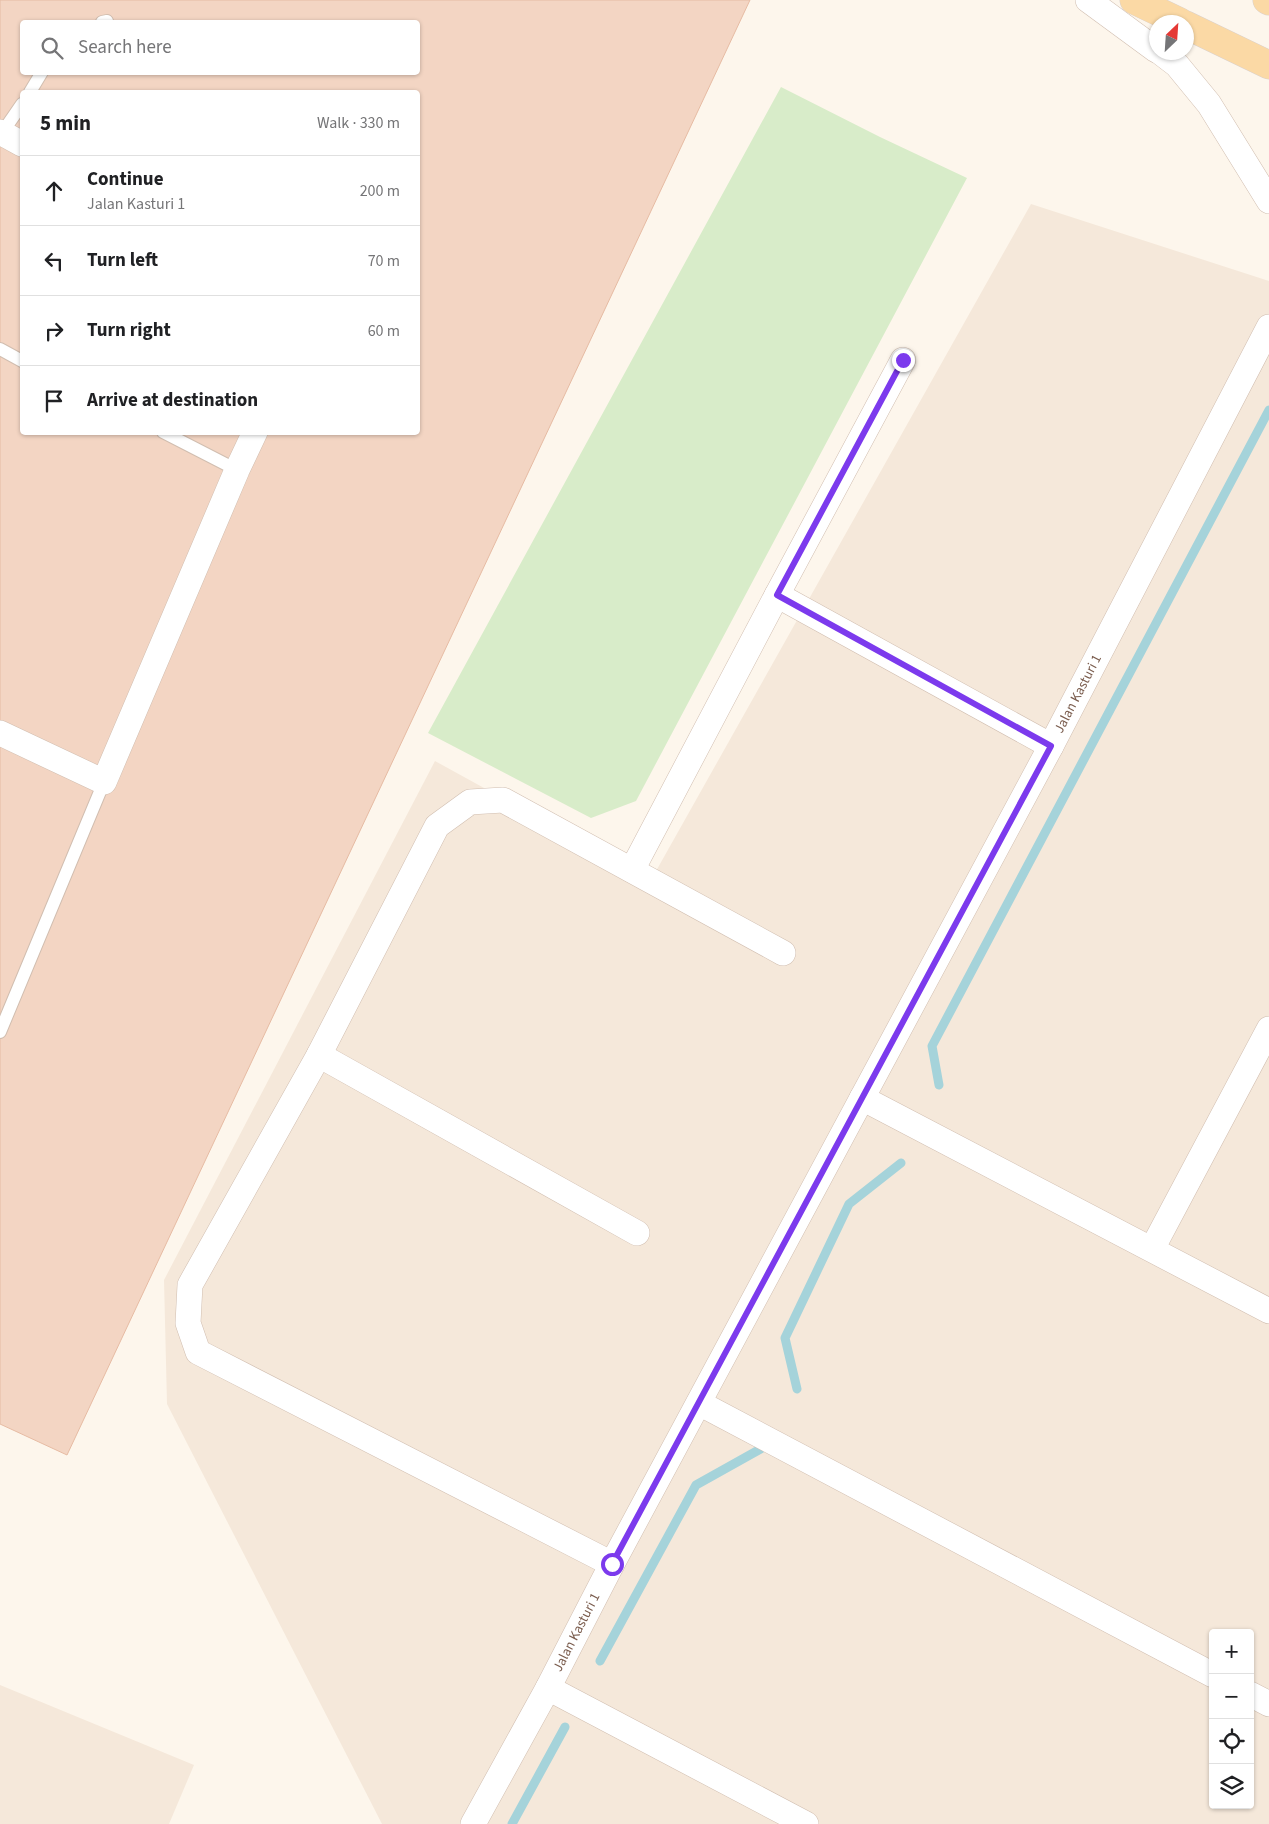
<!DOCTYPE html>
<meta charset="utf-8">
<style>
:root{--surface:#fff;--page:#f2f2f2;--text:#202124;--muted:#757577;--line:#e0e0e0}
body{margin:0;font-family:"Source Sans 3",sans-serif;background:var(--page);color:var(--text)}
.controls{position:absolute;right:15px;bottom:15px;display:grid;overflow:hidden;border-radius:5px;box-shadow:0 1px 4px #0004}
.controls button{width:45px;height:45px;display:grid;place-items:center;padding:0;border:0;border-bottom:1px solid var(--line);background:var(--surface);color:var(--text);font:25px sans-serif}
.compass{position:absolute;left:1149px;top:15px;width:45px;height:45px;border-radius:50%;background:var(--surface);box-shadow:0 1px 4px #0004;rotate:25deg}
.stop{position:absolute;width:15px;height:15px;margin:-11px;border:4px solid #7c3aed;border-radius:50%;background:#fff}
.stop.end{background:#7c3aed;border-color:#fff;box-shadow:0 1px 5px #0008}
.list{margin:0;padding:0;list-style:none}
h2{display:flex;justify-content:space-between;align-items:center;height:65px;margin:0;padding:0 20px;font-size:21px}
h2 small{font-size:16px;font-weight:400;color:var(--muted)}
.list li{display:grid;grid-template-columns:32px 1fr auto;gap:15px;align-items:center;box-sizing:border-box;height:70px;padding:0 20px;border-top:1px solid var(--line)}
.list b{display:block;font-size:19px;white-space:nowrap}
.list p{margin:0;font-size:16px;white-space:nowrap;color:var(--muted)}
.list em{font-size:16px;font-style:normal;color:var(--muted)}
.icon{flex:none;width:28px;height:28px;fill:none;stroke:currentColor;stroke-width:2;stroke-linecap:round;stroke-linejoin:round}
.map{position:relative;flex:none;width:1269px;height:1824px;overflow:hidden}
.search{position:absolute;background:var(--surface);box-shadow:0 1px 4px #0004;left:20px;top:20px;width:400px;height:55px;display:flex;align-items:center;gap:12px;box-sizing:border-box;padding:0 18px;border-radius:5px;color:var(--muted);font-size:19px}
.panel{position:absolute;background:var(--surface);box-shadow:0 1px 4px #0004;left:20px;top:90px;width:400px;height:345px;border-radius:5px}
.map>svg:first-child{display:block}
.residential{fill:#f5e8da;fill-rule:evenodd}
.green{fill:#d8ecc9}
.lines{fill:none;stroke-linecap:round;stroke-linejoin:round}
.stream{stroke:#a5d3da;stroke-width:9}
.building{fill:#f3d5c3;stroke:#e6bba3;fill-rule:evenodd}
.lane-casing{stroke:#d1beb0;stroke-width:14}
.street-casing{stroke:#d1beb0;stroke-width:26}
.primary-casing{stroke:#dad1cd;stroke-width:29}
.lane{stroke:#fff;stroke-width:12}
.street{stroke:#fff;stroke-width:25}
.primary{stroke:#fbd9a5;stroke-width:28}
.route{stroke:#7c3aed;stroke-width:6}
.labels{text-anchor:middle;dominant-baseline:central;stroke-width:4.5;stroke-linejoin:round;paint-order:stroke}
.street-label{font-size:14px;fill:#7a5c4d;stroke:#fffaf3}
</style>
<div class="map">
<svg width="1269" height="1824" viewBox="0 0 1269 1824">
<rect width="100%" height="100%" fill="#fdf6ec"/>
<path class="residential" d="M1031 204 1269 281V1824H382L167 1404 164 1280 435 761 651 880ZM1213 1633H1250V1805H1213Z
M0 1685 194 1765 169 1824H0Z"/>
<path class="green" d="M781 87 880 137 967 178 636 801 591 818 428 733Z"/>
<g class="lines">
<path class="stream" d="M939 1085 932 1046 1269 410
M797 1389 785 1338 849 1204 901 1163
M600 1661 696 1485 764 1447
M512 1824 565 1727"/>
</g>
<path class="building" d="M0 0H750L67 1455 0 1424ZM22 22H418V72H22ZM22 92H418V432H22Z"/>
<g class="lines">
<g class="lane-casing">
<path id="lane" d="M102 22 107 21
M30 92 42 72
M2 133 22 104
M0 349 22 361
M163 432 237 470
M0 1032 104 782"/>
</g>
<g class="street-casing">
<g id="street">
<path d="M1088 0 1156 50"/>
<path d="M1160 52 1177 65 1209 104 1269 201"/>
<path d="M0 132 22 144"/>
<path d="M777 595 1051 746"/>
<path d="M0 733 104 782 237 470 255 432"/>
<path d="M632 870 777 595 903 360"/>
<path d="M319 1055 637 1233"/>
<path d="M862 1098 1269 1311"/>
<path d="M1152 1249 1269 1029"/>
<path d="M699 1403 1213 1675"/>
<path d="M612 1564 198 1352 188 1323 190 1285 319 1055 437 826 470 802 503 800 783 953"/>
<path d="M548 1688 806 1824"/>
<path d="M1250 1694 1269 1704"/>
<path id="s1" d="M473 1824 548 1688 612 1564 1051 746 1269 327"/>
</g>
</g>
<g class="primary-casing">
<path id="primary" d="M1134 0 1180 22
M1267 0 1269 1
M1186 25 1269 65"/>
</g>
<use href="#lane" class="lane"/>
<use href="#street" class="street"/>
<use href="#primary" class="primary"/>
</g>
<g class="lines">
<path class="route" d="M612 1564 1051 746 777 595 903 360"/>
</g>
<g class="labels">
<g class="street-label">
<text stroke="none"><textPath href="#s1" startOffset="1282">Jalan Kasturi 1</textPath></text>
<text stroke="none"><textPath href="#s1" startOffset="218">Jalan Kasturi 1</textPath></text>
</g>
</g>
</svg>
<div class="controls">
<button>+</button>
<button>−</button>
<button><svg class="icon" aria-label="locate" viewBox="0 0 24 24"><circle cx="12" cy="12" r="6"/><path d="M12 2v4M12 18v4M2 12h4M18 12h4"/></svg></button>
<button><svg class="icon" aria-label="layers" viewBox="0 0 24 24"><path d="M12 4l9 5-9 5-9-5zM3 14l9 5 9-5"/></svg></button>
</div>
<svg class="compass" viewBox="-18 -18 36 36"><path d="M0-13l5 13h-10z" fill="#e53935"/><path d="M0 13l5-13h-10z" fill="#757577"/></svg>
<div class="stop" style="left:612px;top:1564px"></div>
<div class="stop end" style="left:903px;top:360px"></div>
<div class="search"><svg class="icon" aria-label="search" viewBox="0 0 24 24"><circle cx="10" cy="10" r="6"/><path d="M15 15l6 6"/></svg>Search here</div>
<section class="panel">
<h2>5 min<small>Walk · 330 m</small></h2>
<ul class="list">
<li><svg class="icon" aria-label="ahead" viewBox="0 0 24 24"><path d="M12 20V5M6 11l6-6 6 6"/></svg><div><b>Continue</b><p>Jalan Kasturi 1</p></div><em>200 m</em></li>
<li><svg class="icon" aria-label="left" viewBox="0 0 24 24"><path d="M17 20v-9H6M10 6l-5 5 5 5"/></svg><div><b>Turn left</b></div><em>70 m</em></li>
<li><svg class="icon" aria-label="right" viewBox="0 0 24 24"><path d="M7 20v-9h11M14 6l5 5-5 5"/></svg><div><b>Turn right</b></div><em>60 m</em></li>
<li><svg class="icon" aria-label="arrive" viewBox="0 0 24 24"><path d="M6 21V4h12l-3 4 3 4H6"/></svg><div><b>Arrive at destination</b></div></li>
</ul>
</section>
</div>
